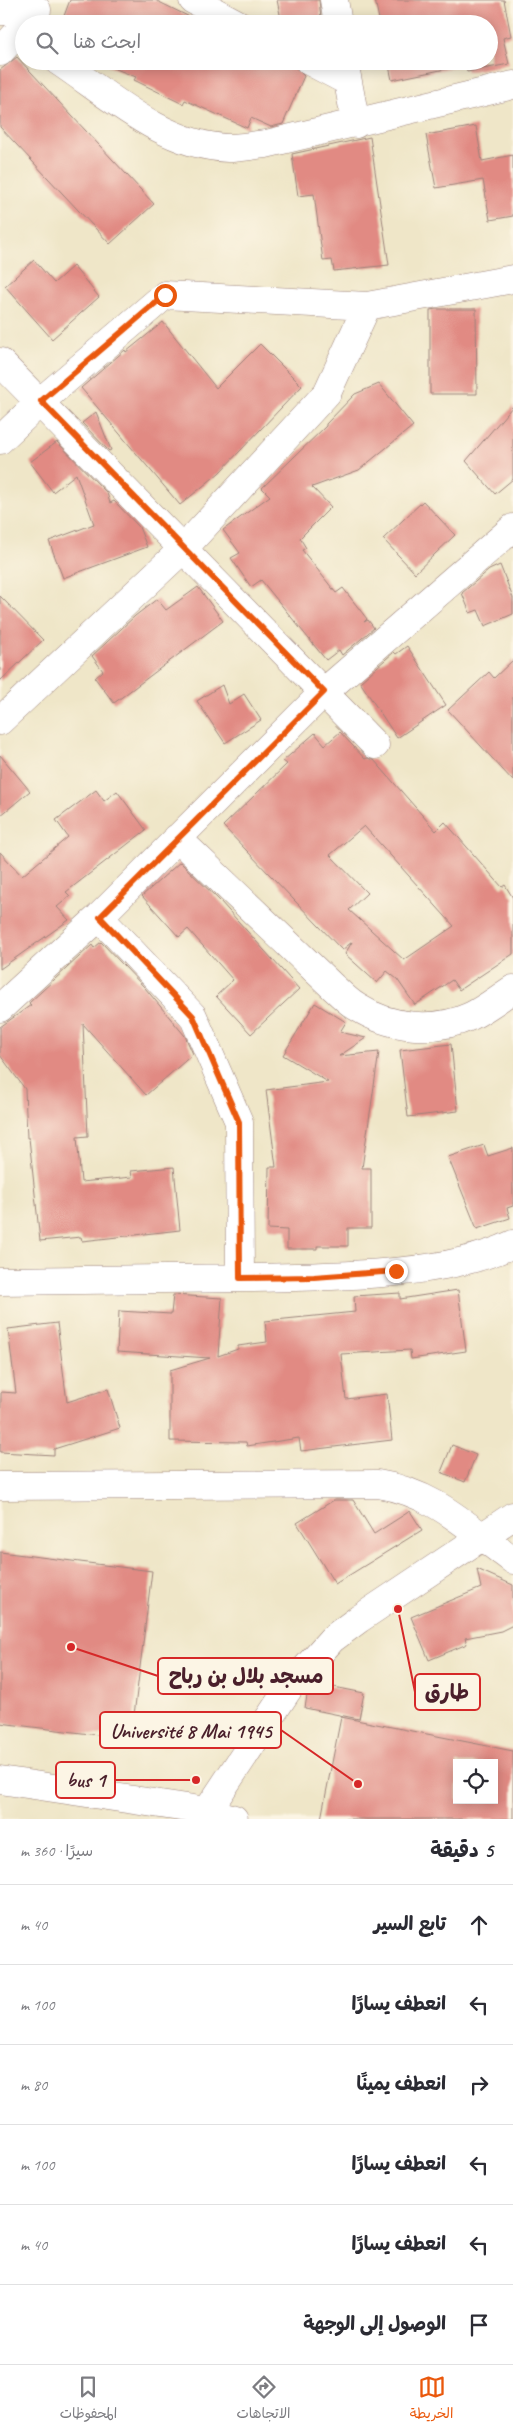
<!DOCTYPE html>
<html lang="ar">
<meta charset="utf-8">
<style>
:root{--surface:#fff;--page:#f7f7f7;--text:#2b2b33;--muted:#7c7c81;--line:#e1e1e2;--accent:#ea580c}
body{margin:0;font-family:Caveat,"Playpen Sans Arabic",sans-serif;background:var(--page);color:var(--text);direction:rtl}
.controls{position:absolute;right:15px;bottom:15px;display:grid;overflow:hidden;border-radius:0px;box-shadow:0 2px 12px #0003}
.controls button{width:45px;height:45px;display:grid;place-items:center;padding:0;border:0;border-bottom:1px solid var(--line);background:var(--surface);color:var(--text);font:25px sans-serif}
.stop{position:absolute;width:15px;height:15px;margin:-11px;border:4px solid #ea580c;border-radius:50%;background:#fff}
.stop.end{background:#ea580c;border-color:#fff;box-shadow:0 1px 5px #0008}
.list{margin:0;padding:0;list-style:none}
h2{display:flex;justify-content:space-between;align-items:center;height:65px;margin:0;padding:0 20px;font-size:21px}
h2 small{font-size:16px;font-weight:400;color:var(--muted)}
.list li{display:grid;grid-template-columns:32px 1fr auto;gap:15px;align-items:center;box-sizing:border-box;height:80px;padding:0 20px;border-top:1px solid var(--line)}
.list b{display:block;font-size:19px;white-space:nowrap}
.list em{font-size:16px;font-style:normal;color:var(--muted)}
.icon{flex:none;width:28px;height:28px;fill:none;stroke:currentColor;stroke-width:2;stroke-linecap:round;stroke-linejoin:round}
.map{position:relative;flex:none;width:513px;height:1819px;overflow:hidden;direction:ltr}
.search{position:absolute;background:var(--surface);box-shadow:0 2px 12px #0003;left:15px;right:15px;top:15px;height:55px;display:flex;align-items:center;gap:12px;box-sizing:border-box;padding:0 18px;border-radius:28px;color:var(--muted);font-size:19px}
.sheet{height:545px;background:var(--surface)}
nav{display:flex;justify-content:space-around;align-items:center;box-sizing:border-box;height:70px;border-top:1px solid var(--line);background:var(--surface);font-size:14px;color:var(--muted)}
nav a{display:grid;justify-items:center;gap:2px}
nav .on{color:var(--accent)}
.map>svg:first-child{display:block}
.building{fill:#e18a83;fill-rule:evenodd}
.lines{fill:none;stroke-linecap:round;stroke-linejoin:round}
.minor-casing{stroke:#9c827a;stroke-width:29}
.minor{stroke:#fff;stroke-width:28}
.route{stroke:#ea580c;stroke-width:6}
.leader{fill:none;stroke:#d62828;stroke-width:2}
.callout-dot{fill:#d62828;stroke:#fcf5e5;stroke-width:2}
.callout{fill:#fcf5e5;stroke:#d62828;stroke-width:2}
.callout-label{font-size:21px;text-anchor:middle;font-weight:bold;fill:#4a1f2b}
</style>
<div class="map">
<svg width="513" height="1819" viewBox="0 0 513 1819">
<rect width="100%" height="100%" fill="#fcf5e5"/>
<filter id="ink" filterUnits="userSpaceOnUse"><feTurbulence type="fractalNoise" baseFrequency=".02" numOctaves="2"/><feDisplacementMap in="SourceGraphic" scale="10" xChannelSelector="R" yChannelSelector="G"/><feConvolveMatrix kernelMatrix="1 2 1 2 8 2 1 2 1" color-interpolation-filters="sRGB"/></filter>
<filter id="wash" filterUnits="userSpaceOnUse"><feTurbulence type="fractalNoise" baseFrequency=".0096" numOctaves="4" result="noise"/><feDisplacementMap in="SourceGraphic" scale="20" xChannelSelector="R" yChannelSelector="G"/><feGaussianBlur stdDeviation="1.12" result="paint"/><feColorMatrix in="noise" values="0 0 0 0 0 0 0 0 0 0 0 0 0 0 0 0 0 1.4 0 .05"/><feComposite in="paint" operator="in"/></filter>
<g filter="url(#wash)">
<rect width="100%" height="100%" fill="#efe6c8"/>
<g id="blocks">
<path class="building" d="M70 0H155L204 24H61Z
M277 0H319L321 18 296 24H282Z
M375 0H504L511 36 503 38 509 64 467 72 465 65 392 80 388 61H489V24H380Z
M17 57 154 204 110 244 0 127V70Z
M96 61H282L295 67 304 76 283 124 271 127 251 118 247 128 185 100 183 104 134 80 136 77Z
M476 126 482 161 513 155V216L490 220 483 180 436 188 426 135Z
M370 137 389 265 334 271 332 260 323 261 314 194 298 196 292 154Z
M34 260 54 283 73 266 99 297 52 339 5 286Z
M436 309H476L477 394H430V310Z
M163 322 216 388 260 344 302 386 219 473 180 505 81 388 125 350 126 352Z
M379 384 413 426 359 470 312 487 331 507 300 538 306 548 302 550 336 593 343 588 367 619 364 622 368 620 374 628 342 655 339 650 326 660 261 580 251 587 231 558 240 553 223 530 270 496 262 488 326 426V424L355 394Z
M513 406V479L495 494 466 461Z
M96 412 111 450 109 451 82 423Z
M57 442 107 493 110 503 114 501 139 527 147 547 63 578 49 541 94 524 76 474 53 492 30 462Z
M423 501 455 535 415 573 383 539Z
M500 565 513 598V614L485 626 478 610 470 613 462 593 489 570Z
M198 587 223 621 114 703 95 678 103 671 92 656 135 616 157 599 166 610Z
M0 596 43 640 0 681Z
M407 646 446 705 397 738 360 682 394 652 396 654Z
M513 660V781L448 710 489 672 494 678Z
M222 685 229 704 244 694 261 720 225 743 197 701Z
M340 732 365 759 367 758 374 760 436 831 445 822 502 887 505 885 513 898V954L459 990 452 980 415 1005 397 979 387 971 377 983 345 954 352 942 342 950 223 826 287 764 283 761 315 733 325 745ZM364 826 454 926 404 960 349 910 367 893 330 855Z
M0 755 30 791 0 816Z
M96 790 104 801 117 791 146 830 66 892 70 896 57 907 69 920 0 969V852L22 876 68 837 56 820Z
M180 862 220 901 299 989 251 1034 216 996 233 980 188 929 179 937 142 896Z
M101 942 145 988 185 1036 193 1054 146 1095 83 1024 88 1136 77 1137 81 1182 132 1177 131 1171 174 1167 180 1230 82 1241 81 1237 40 1241 29 1138H27L25 1089 0 1055V1027L31 1005 29 1003 92 945 94 948Z
M315 1003 346 1022 340 1032 366 1038 339 1056 379 1052 362 1168H371V1228H348V1246H317V1249H287V1230L268 1229 269 1167H276L266 1090 328 1082 283 1055Z
M451 1044 458 1111 408 1117 400 1050Z
M484 1145 488 1156 513 1148V1206L507 1208 510 1218 477 1229 448 1157Z
M458 1290 466 1351 411 1359 410 1350 341 1354 346 1399 387 1394 392 1440 301 1451 299 1438 247 1446 246 1442 170 1441V1370L210 1358 117 1352 119 1311 171 1314 173 1295 222 1298 218 1356 238 1349V1346L267 1342 265 1321 355 1312 354 1296 400 1293V1299Z
M57 1323 67 1402 108 1389 120 1428 54 1449V1455L0 1452 1 1392 16 1393 8 1329Z
M452 1445 476 1455 465 1482 441 1472Z
M334 1500H353L374 1534 410 1511 422 1530 335 1584 297 1523Z
M0 1552 152 1571 131 1739 0 1723Z
M477 1569 513 1585V1625L501 1631 465 1638 467 1644 429 1660 411 1617 481 1588Z
M314 1683 364 1693 359 1719 305 1708 308 1689Z
M341 1717 513 1751V1819H321ZM457 1763H494V1800H457Z"/>
</g>
</g>
<g filter="url(#ink)">
<use href="#blocks" fill-opacity="0" stroke="#9c827a" stroke-width="1"/>
<g class="lines">
<g class="minor-casing">
<path id="minor" d="M193 0 238 24
M334 0 338 24
M0 11 37 10
M0 52 24 26
M58 61C109 95 164 146 228 148 240 148 254 145 266 144L513 85
M309 61 347 81
M344 61 356 124
M0 362 375 745
M0 440 41 401 165 295 367 306 513 279
M0 721 184 548 327 393 367 306
M177 838 333 987C341 994 348 1002 357 1007 390 1028 434 1033 471 1016 485 1009 499 998 513 989
M99 917 193 1016 239 1122 240 1278
M0 1008 99 917 324 692 513 528
M0 1281C82 1280 165 1279 247 1278 325 1276 443 1278 513 1244
M0 1486 378 1484C435 1493 467 1527 513 1560
M0 1780 207 1811 234 1819
M202 1819 291 1685 332 1639 359 1619 513 1516"/>
</g>
<use href="#minor" class="minor"/>
</g>
</g>
<g class="lines" filter="url(#ink)">
<path class="route" d="M165 295 41 401 324 692 100 917 193 1016 239 1122 240 1278 314 1277 396 1271"/>
</g>
<path class="leader" d="M71 1647L158 1676M398 1609L415 1692M358 1784L281 1730M196 1780L115 1780"/>
<g class="callout-dot">
<circle cx="71" cy="1647" r="5"/>
<circle cx="398" cy="1609" r="5"/>
<circle cx="358" cy="1784" r="5"/>
<circle cx="196" cy="1780" r="5"/>
</g>
<g class="callout">
<rect x="158" y="1658" width="175" height="36" rx="5"/>
<rect x="415" y="1674" width="65" height="36" rx="5"/>
<rect x="100" y="1712" width="181" height="36" rx="5"/>
<rect x="56" y="1762" width="59" height="36" rx="5"/>
</g>
<g class="callout-label">
<text x="246" y="1683">مسجد بلال بن رباح</text>
<text x="447" y="1699">طارق</text>
<text x="191" y="1738">Université 8 Mai 1945</text>
<text x="86" y="1787">bus 1</text>
</g>
</svg>
<div class="controls">
<button><svg class="icon" aria-label="locate" viewBox="0 0 24 24"><circle cx="12" cy="12" r="6"/><path d="M12 2v4M12 18v4M2 12h4M18 12h4"/></svg></button>
</div>
<div class="stop" style="left:165px;top:295px"></div>
<div class="stop end" style="left:396px;top:1271px"></div>
<div class="search"><svg class="icon" aria-label="search" viewBox="0 0 24 24"><circle cx="10" cy="10" r="6"/><path d="M15 15l6 6"/></svg>ابحث هنا</div>
</div>
<section class="sheet">
<h2>5 دقيقة<small>سيرًا · 360 m</small></h2>
<ul class="list">
<li><svg class="icon" aria-label="ahead" viewBox="0 0 24 24"><path d="M12 20V5M6 11l6-6 6 6"/></svg><div><b>تابع السير</b></div><em>40 m</em></li>
<li><svg class="icon" aria-label="left" viewBox="0 0 24 24"><path d="M17 20v-9H6M10 6l-5 5 5 5"/></svg><div><b>انعطف يسارًا</b></div><em>100 m</em></li>
<li><svg class="icon" aria-label="right" viewBox="0 0 24 24"><path d="M7 20v-9h11M14 6l5 5-5 5"/></svg><div><b>انعطف يمينًا</b></div><em>80 m</em></li>
<li><svg class="icon" aria-label="left" viewBox="0 0 24 24"><path d="M17 20v-9H6M10 6l-5 5 5 5"/></svg><div><b>انعطف يسارًا</b></div><em>100 m</em></li>
<li><svg class="icon" aria-label="left" viewBox="0 0 24 24"><path d="M17 20v-9H6M10 6l-5 5 5 5"/></svg><div><b>انعطف يسارًا</b></div><em>40 m</em></li>
<li><svg class="icon" aria-label="arrive" viewBox="0 0 24 24"><path d="M6 21V4h12l-3 4 3 4H6"/></svg><div><b>الوصول إلى الوجهة</b></div></li>
</ul>
</section>
<nav>
<a class="on"><svg class="icon" aria-label="map" viewBox="0 0 24 24"><path d="M3 6l6-2 6 2 6-2v14l-6 2-6-2-6 2zM9 4v14M15 6v14"/></svg>الخريطة</a>
<a><svg class="icon" aria-label="directions" viewBox="0 0 24 24"><path d="M12 3l9 9-9 9-9-9zM9 14v-3h6M13 9l2 2-2 2"/></svg>الاتجاهات</a>
<a><svg class="icon" aria-label="saved" viewBox="0 0 24 24"><path d="M7 4h10v16l-5-4-5 4z"/></svg>المحفوظات</a>
</nav>
